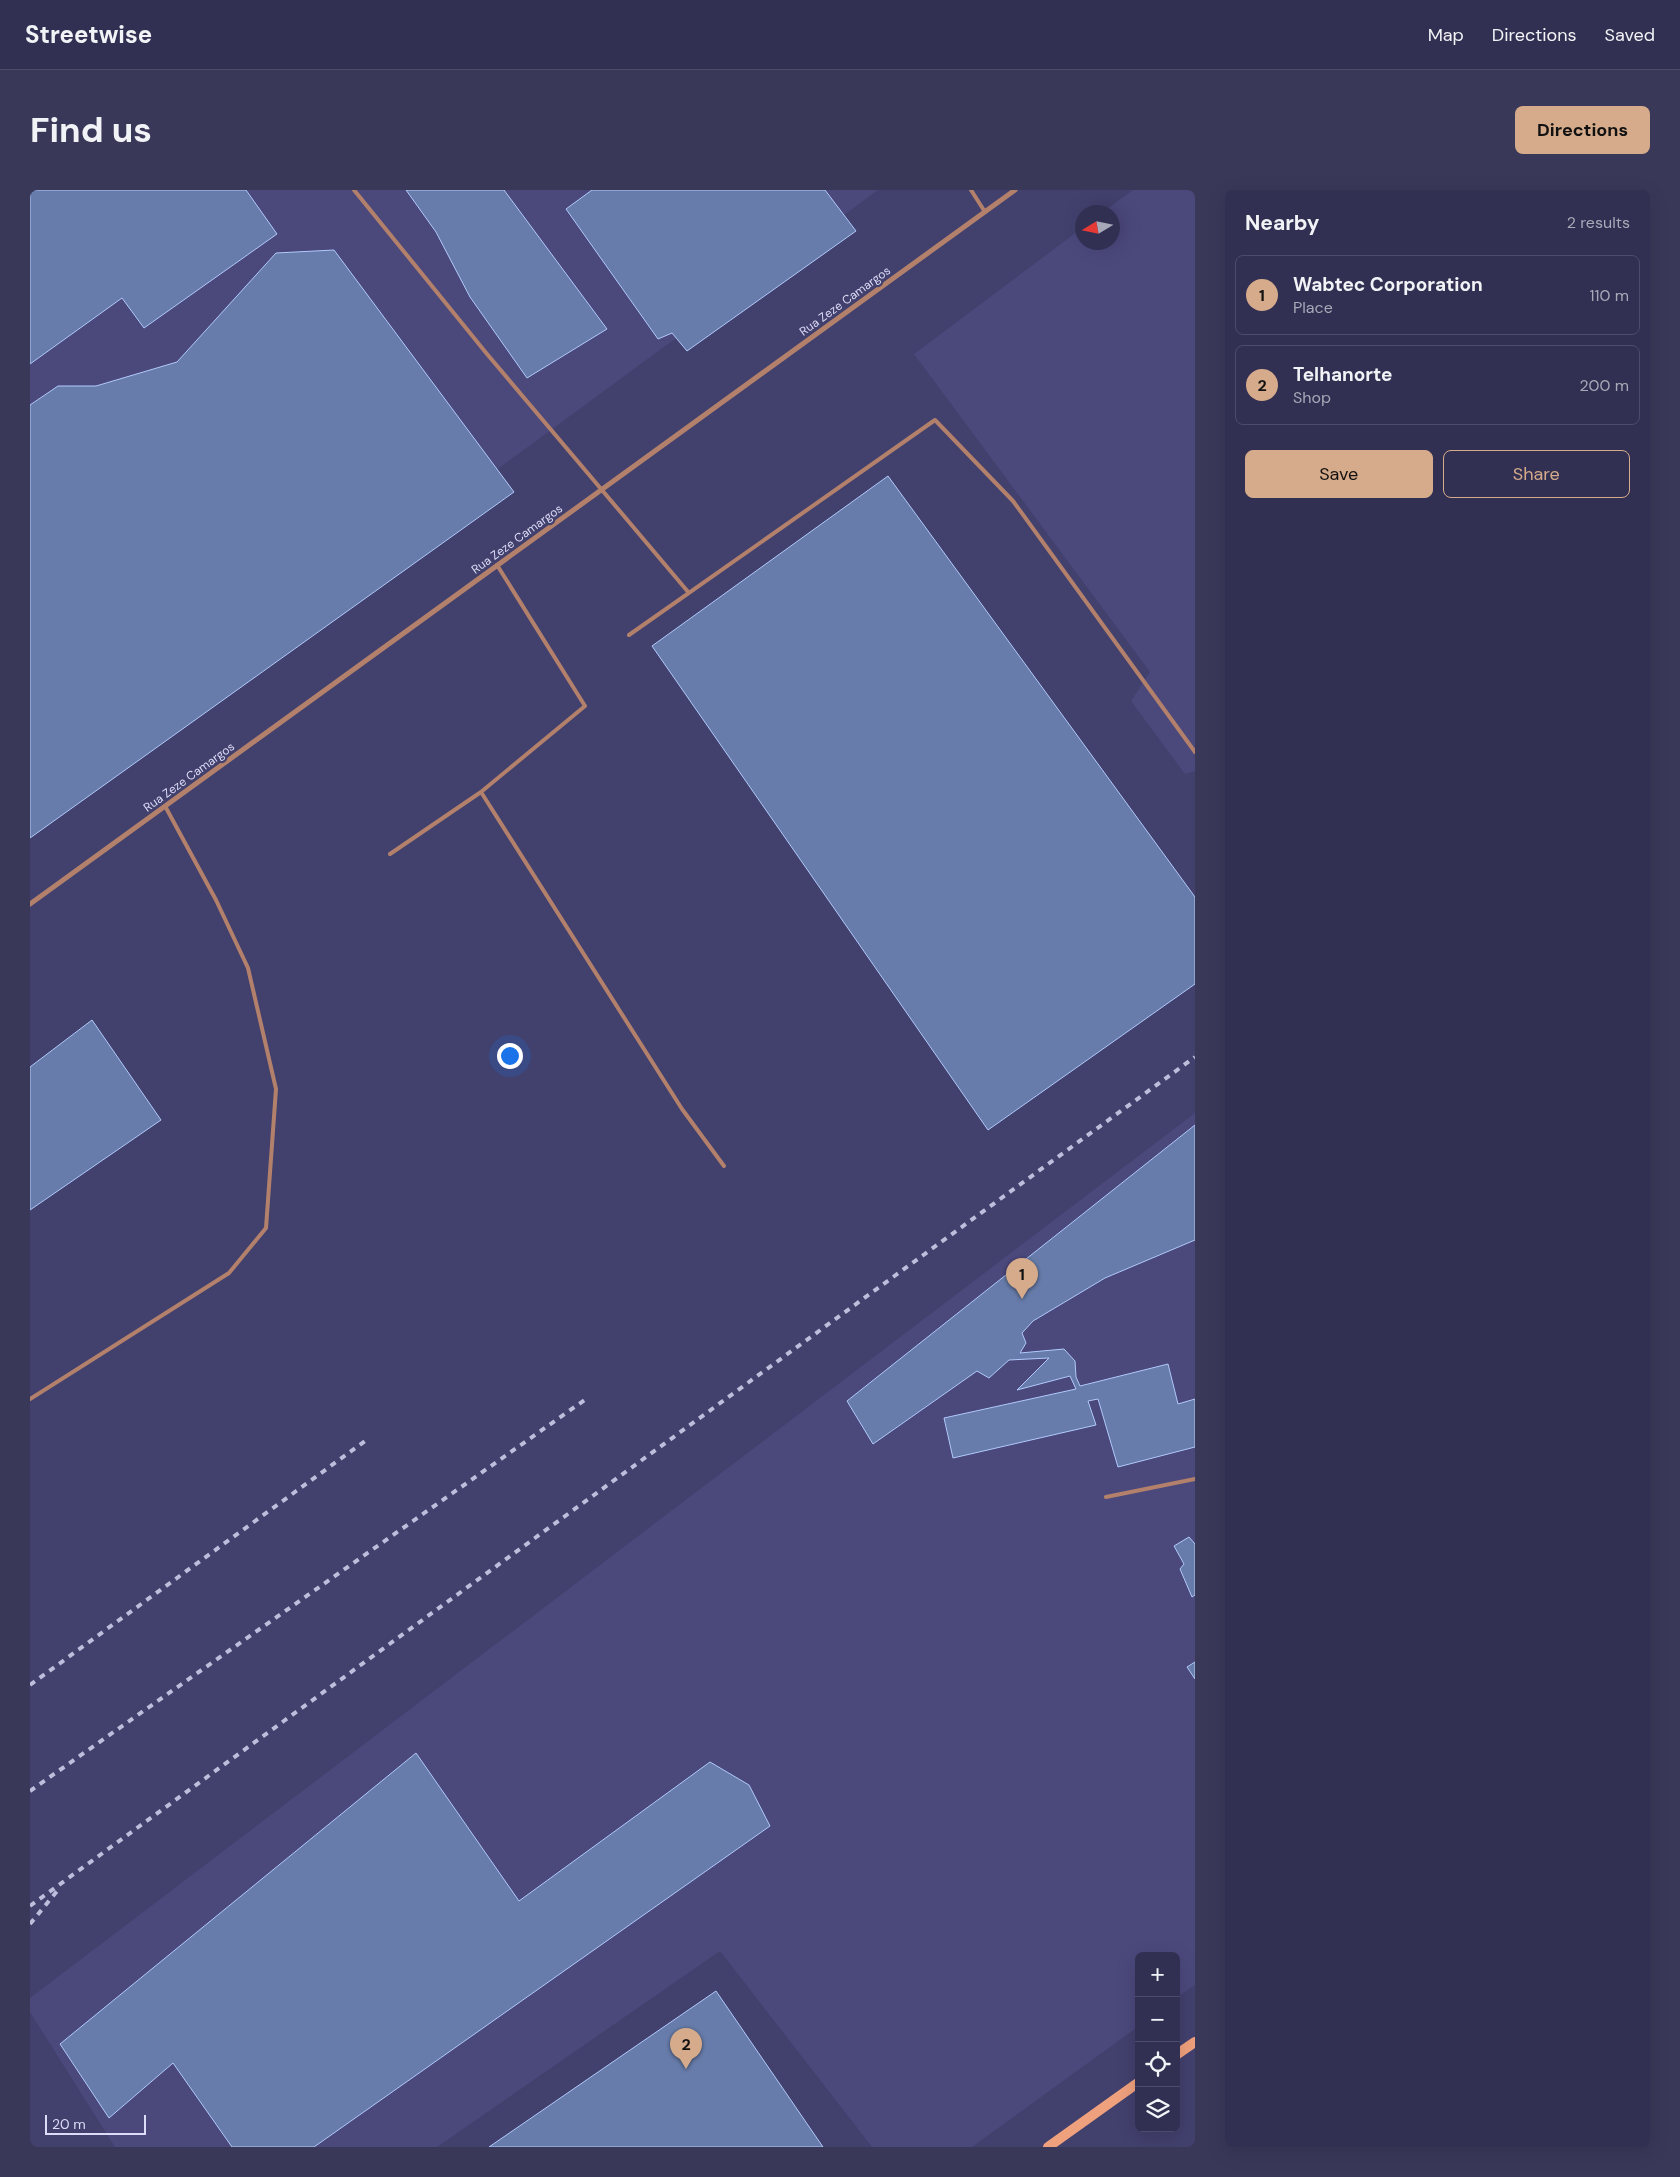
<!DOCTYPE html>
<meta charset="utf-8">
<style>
:root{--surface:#323052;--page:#3a3859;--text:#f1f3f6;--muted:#a8a9b8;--line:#4d4b69;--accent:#d6ab8b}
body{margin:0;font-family:"DM Sans",sans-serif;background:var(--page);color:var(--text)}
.controls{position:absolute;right:15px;bottom:15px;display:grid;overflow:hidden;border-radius:8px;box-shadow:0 5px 20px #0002}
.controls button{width:45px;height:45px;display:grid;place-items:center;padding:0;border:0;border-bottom:1px solid var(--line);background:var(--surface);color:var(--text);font:25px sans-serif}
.compass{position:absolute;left:1045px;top:15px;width:45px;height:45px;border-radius:50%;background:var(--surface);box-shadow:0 5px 20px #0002;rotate:260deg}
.scale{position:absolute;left:15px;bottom:12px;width:101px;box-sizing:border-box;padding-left:5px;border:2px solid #dcdcf8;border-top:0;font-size:14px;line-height:18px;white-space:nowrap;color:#dcdcf8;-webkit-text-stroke:4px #42406d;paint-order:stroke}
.you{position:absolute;left:479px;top:865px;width:18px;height:18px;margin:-12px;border:4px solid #fff;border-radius:50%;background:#1a73e8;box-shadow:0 0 0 8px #1a73e833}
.badge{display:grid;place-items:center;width:32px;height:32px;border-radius:50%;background:var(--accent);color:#111;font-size:16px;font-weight:700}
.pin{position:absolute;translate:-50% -41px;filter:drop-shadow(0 1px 2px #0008)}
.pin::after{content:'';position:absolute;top:26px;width:18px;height:15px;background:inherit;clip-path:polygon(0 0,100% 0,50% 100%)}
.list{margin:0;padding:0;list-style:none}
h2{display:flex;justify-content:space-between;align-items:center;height:65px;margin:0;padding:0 20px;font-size:21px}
h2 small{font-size:16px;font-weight:400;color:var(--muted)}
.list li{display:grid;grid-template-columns:32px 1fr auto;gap:15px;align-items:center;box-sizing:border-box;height:80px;margin:0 10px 10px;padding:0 10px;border:1px solid var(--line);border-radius:8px}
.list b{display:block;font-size:19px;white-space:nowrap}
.list p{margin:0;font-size:16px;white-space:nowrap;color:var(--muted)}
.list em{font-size:16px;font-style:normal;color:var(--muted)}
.actions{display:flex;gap:10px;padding:15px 20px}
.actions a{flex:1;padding:11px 0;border:1px solid var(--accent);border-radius:8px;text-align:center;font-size:18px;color:var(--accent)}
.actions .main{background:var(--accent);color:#111}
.icon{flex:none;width:28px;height:28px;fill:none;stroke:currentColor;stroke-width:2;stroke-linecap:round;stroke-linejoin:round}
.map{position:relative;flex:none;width:1165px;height:1957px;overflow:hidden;border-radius:8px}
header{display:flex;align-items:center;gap:30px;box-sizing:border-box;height:70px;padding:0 25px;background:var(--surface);border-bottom:1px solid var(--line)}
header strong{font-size:24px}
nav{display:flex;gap:28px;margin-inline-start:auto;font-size:18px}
.intro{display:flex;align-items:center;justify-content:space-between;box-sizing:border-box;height:120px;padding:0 30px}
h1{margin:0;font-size:35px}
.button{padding:12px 22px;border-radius:8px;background:var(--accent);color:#111;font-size:18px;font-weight:700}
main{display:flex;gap:30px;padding:0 30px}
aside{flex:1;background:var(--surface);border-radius:8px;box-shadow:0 5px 20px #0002}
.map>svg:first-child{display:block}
.built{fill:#4b487c}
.building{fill:#677caa;stroke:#b1c9fb}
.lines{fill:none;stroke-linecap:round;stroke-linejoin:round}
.service{stroke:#b3816b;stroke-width:4}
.minor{stroke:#b3816b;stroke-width:5}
.secondary{stroke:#efa07d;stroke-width:10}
.rail{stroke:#bdbddc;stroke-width:4;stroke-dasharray:6 6;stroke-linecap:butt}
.labels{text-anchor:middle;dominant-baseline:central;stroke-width:4.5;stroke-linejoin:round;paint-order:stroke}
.street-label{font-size:12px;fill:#dcdcf8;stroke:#42406d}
</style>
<header>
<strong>Streetwise</strong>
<nav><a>Map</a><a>Directions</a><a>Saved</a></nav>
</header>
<div class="intro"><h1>Find us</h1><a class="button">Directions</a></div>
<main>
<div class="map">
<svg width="1165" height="1957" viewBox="0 0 1165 1957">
<rect width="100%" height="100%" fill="#42406d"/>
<path class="built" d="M0 0H848L0 622Z
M1103 0H1165V581L1155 584 1101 511 1120 482 884 164 1052 38V52H1082V22H1073Z
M1165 923V1795L1146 1808V1766H1109V1836L942 1957H842L690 1761 407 1957H85L0 1822V1808Z"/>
<path class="building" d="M0 0H216L247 44 114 138 92 108 0 174Z
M376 0H474L577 139 497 188 440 107 406 42Z
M562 0H795L826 41 657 161 642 143 628 149 536 19Z
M304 60 484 302 0 648V215L28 196H66L147 172 246 63Z
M858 286 1165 707V794L958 940 622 456Z
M62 830 131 930 0 1020V877Z
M1165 935V1050L1075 1088 1003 1131 992 1143 996 1153 990 1163 1034 1159 1045 1171 1046 1187 1050 1196 1138 1174 1148 1214 1165 1209V1257L1088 1277 1068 1209 1058 1211 1066 1235 923 1268 914 1228 1046 1199 1040 1186 987 1200 1019 1168 979 1170 959 1188 947 1181 843 1254 817 1211Z
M1159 1347 1165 1354V1405L1162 1407 1150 1379 1154 1374 1144 1356Z
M1165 1472V1489L1157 1477Z
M386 1563 489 1711 680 1572 719 1595 740 1636 284 1957H202L143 1873 79 1928 30 1854Z
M686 1801 793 1957H459Z"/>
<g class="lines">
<path class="service" d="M324 0 457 164 659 403
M941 0 955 22
M467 375 555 516 451 602 652 919 694 976
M599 445 905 230 983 311 1165 562
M360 664 451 602
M0 1209 199 1083 236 1038 246 899 218 778 186 710 135 616
M1076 1307 1165 1289"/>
<path class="minor" d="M0 714 985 0"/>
<path class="secondary" d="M1146 1865 1165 1852
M1018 1957 1109 1892"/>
<path class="rail" d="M0 1495 335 1251
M0 1601 556 1209
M0 1716 1165 867
M0 1734 28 1700"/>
</g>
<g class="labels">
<g class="street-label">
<text transform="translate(815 111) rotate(-36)">Rua Zeze Camargos</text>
<text transform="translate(487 349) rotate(-36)">Rua Zeze Camargos</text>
<text transform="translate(159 587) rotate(-36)">Rua Zeze Camargos</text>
</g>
</g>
</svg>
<div class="controls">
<button>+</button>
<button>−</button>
<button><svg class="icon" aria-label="locate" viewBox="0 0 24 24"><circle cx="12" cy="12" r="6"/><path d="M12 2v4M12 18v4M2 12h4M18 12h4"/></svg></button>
<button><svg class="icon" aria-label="layers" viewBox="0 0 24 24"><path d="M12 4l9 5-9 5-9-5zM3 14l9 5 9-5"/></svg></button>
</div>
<svg class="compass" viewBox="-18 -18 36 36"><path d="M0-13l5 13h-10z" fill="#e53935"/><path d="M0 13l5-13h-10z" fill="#a8a9b8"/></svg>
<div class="scale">20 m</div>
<div class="you"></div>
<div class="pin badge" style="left:992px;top:1109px">1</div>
<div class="pin badge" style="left:656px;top:1879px">2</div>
</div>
<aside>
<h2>Nearby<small>2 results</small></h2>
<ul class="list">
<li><span class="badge">1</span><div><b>Wabtec Corporation</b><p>Place</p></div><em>110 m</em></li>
<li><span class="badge">2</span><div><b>Telhanorte</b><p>Shop</p></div><em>200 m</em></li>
</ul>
<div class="actions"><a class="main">Save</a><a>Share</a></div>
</aside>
</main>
